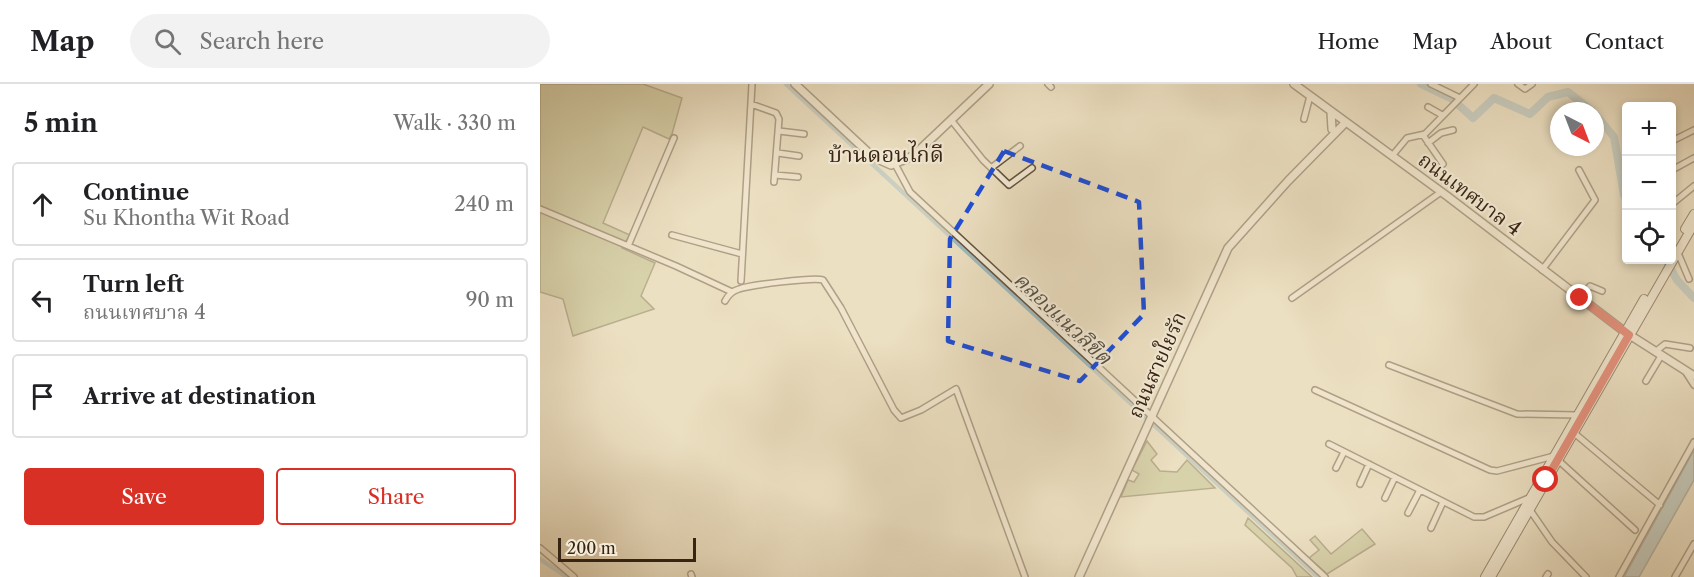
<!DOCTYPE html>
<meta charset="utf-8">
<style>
:root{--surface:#fff;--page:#f2f2f2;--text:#202124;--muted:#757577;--line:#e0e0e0;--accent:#d93025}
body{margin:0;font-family:"Libre Caslon Text","Noto Serif Thai",serif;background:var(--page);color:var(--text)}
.controls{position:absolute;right:18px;top:18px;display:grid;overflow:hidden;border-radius:6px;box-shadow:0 3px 9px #0003}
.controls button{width:54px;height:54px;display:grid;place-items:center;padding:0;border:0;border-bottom:2px solid var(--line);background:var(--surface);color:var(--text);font:30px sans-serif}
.compass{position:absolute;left:1010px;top:18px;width:54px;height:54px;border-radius:50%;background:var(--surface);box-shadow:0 3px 9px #0003;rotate:138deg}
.scale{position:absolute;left:18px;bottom:15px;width:138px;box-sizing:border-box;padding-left:6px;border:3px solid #382412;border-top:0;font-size:16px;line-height:21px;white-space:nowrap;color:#382412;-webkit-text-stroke:4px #f3ebd7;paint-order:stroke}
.stop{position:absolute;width:18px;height:18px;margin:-14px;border:4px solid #d93025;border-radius:50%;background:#fff}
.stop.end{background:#d93025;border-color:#fff;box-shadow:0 2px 6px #0008}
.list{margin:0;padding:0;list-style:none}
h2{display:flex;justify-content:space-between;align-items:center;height:78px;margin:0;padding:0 24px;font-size:26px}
h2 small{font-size:20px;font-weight:400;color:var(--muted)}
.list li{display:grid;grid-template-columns:39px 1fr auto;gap:18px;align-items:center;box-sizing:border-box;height:84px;margin:0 12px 12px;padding:0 12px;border:2px solid var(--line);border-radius:6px}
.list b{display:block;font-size:22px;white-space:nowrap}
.list p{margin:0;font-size:20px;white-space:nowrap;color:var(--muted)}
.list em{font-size:20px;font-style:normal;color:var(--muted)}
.actions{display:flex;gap:12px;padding:18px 24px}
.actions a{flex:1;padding:14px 0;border:2px solid var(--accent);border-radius:6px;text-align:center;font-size:21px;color:var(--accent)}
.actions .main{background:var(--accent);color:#fff}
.icon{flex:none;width:33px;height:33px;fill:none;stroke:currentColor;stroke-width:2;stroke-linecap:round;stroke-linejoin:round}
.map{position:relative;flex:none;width:1154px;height:493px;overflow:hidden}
header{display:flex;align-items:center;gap:36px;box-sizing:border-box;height:84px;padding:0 30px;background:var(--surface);border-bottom:2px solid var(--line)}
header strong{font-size:28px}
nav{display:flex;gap:33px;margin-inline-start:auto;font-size:21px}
.search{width:420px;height:54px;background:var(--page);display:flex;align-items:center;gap:15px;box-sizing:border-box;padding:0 21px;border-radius:33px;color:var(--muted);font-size:22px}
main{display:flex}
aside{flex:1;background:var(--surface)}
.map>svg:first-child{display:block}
.green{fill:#bec18f;stroke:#7b7250;stroke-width:1.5}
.water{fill:#9fbabf;stroke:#767e7a;stroke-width:1.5}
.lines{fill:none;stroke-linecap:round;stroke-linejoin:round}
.canal{stroke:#9fbabf;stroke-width:4.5}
.river{stroke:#9fbabf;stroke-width:8}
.minor-casing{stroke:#65533e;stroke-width:8}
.tertiary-casing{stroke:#65533e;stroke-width:10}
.secondary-casing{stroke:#382412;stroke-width:10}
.minor{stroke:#f3ebd7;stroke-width:5}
.tertiary{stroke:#f3ebd7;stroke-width:7}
.secondary{stroke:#f3ebd7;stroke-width:8}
.route{stroke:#d93025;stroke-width:8}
.marked{fill:none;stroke:#1d4ed8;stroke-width:4.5;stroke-dasharray:12 8;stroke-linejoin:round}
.labels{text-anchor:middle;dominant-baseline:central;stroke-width:4.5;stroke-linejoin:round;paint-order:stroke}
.street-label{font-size:20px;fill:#382412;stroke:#f3ebd7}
.water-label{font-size:21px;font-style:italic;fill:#575146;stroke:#f3ebd7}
.quarter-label{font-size:22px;fill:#382412;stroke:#f3ebd7}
</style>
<header>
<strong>Map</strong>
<div class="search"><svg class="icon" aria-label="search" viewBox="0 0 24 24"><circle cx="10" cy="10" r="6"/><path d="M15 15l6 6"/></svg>Search here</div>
<nav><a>Home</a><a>Map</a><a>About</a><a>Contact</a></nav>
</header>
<main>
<aside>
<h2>5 min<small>Walk · 330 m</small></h2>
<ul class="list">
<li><svg class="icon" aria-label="ahead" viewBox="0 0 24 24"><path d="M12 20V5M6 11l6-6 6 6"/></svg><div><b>Continue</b><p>Su Khontha Wit Road</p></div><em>240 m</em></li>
<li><svg class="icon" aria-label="left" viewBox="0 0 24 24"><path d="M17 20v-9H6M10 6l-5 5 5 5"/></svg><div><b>Turn left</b><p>ถนนเทศบาล 4</p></div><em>90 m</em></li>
<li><svg class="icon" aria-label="arrive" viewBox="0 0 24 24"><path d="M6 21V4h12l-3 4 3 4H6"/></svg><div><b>Arrive at destination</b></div></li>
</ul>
<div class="actions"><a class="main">Save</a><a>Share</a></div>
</aside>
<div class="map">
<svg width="1154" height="493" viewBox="0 0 1154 493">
<rect width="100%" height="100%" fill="#ece0c2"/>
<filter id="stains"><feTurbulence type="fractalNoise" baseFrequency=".00333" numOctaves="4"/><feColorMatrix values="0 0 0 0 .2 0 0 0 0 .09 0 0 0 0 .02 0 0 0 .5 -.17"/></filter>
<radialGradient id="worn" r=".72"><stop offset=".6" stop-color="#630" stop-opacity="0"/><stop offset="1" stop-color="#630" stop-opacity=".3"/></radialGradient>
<path class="green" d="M0 0H103L142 14 132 50 129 55 103 43 63 139 90 151 82 164 115 179 101 212 114 225 33 252 23 215 0 208Z
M607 357 617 370 611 376 620 387 637 388 647 376 675 404 581 413 588 396 594 398 599 390 592 386Z
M708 434 772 493H757L752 484 705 441Z
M822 445 835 460 787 490 769 474 779 466 770 456 775 452 791 470Z"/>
<path class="water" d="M1154 366V396L1099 493H1084Z"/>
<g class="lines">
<path class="canal" d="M246 0 778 493
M0 475 27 493"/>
<path class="river" d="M881 0 912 15 933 34 954 14 990 30 1008 13 1028 8 1052 27
M1055 30 1074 53 1084 111 1086 115
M1126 176 1137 196 1154 214"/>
<g class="minor-casing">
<path id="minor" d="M508 0 511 3
M891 0 920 14
M978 0 985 5 992 0
M211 20 236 29 239 35 234 98
M888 23 902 31
M764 35 770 12
M412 37 443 76 469 101 492 84
M239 47 264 50
M883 51 903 80
M1132 57 1154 46
M888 59 901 49 913 46
M238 69 259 72
M852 72 867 54 885 50 934 0
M355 80 370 108 785 493
M451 84 480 62
M1132 86 1154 74
M235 91 258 93
M1132 120 1154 102
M0 125 136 182 192 208
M132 151 202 170
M88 162 134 54
M1138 169 1149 195
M1002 186 1055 116 1039 86
M201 197 212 0
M752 214 901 108
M1040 214 1050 202 1062 207
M185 217C188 211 192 207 199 205 210 201 274 193 283 196L301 224 354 326 361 334 381 326 416 305 485 493
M1115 268 1125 260 1150 264
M849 281 977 330 1037 331
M1145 287 1154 301
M1106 297 1121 272
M775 306 950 386 957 387 1014 372
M1033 348 1120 421
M789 360 934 433H944L991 413
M1018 376 1095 446
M796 384 804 368
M820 400 829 380
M845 414 855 393
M990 426 1012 458 1046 493
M868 429 880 406
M891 444 903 418
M0 464 34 493
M151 490 152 493
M1006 493 1008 490
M1079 493 1154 358
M1135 493 1154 460"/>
</g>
<g class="tertiary-casing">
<path id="tertiary" d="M255 0 333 73 351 81 373 72 449 0
M754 0 907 112 1085 248 1154 292
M791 28 792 45
M539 493 688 164 748 97 805 39"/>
</g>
<g class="secondary-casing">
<path id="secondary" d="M1145 145 1154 130
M945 493 1104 215
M951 493 1154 140"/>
</g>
<use href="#minor" class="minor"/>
<use href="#tertiary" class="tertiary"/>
<use href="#secondary" class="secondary"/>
</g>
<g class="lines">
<path class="route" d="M1006 396 1089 251 1040 214"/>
</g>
<path d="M0 0H1154V493H0ZM464 67 599 118 604 230 540 297 408 257 410 155Z" fill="#ece0c2" fill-opacity=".55" fill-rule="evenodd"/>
<path class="marked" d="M464 67 599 118 604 230 540 297 408 257 410 155Z"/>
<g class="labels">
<g class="street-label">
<text transform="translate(930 110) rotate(37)">ถนนเทศบาล 4</text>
<text transform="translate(617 281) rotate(-66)">ถนนสายใยรัก</text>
</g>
<g class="water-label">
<text transform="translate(523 234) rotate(43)">คลองแนวลิขิต</text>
</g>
<g class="quarter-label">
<text x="346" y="70">บ้านดอนไก่ดี</text>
</g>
</g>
<rect width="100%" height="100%" filter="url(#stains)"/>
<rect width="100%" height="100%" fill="url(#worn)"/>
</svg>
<div class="controls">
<button>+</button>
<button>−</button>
<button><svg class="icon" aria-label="locate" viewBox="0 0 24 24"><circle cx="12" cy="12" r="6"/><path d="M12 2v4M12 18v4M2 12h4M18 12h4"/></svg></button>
</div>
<svg class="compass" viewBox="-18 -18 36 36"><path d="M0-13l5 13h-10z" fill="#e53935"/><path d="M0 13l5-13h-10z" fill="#757577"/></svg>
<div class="scale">200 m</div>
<div class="stop" style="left:1006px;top:396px"></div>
<div class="stop end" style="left:1040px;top:214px"></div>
</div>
</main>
